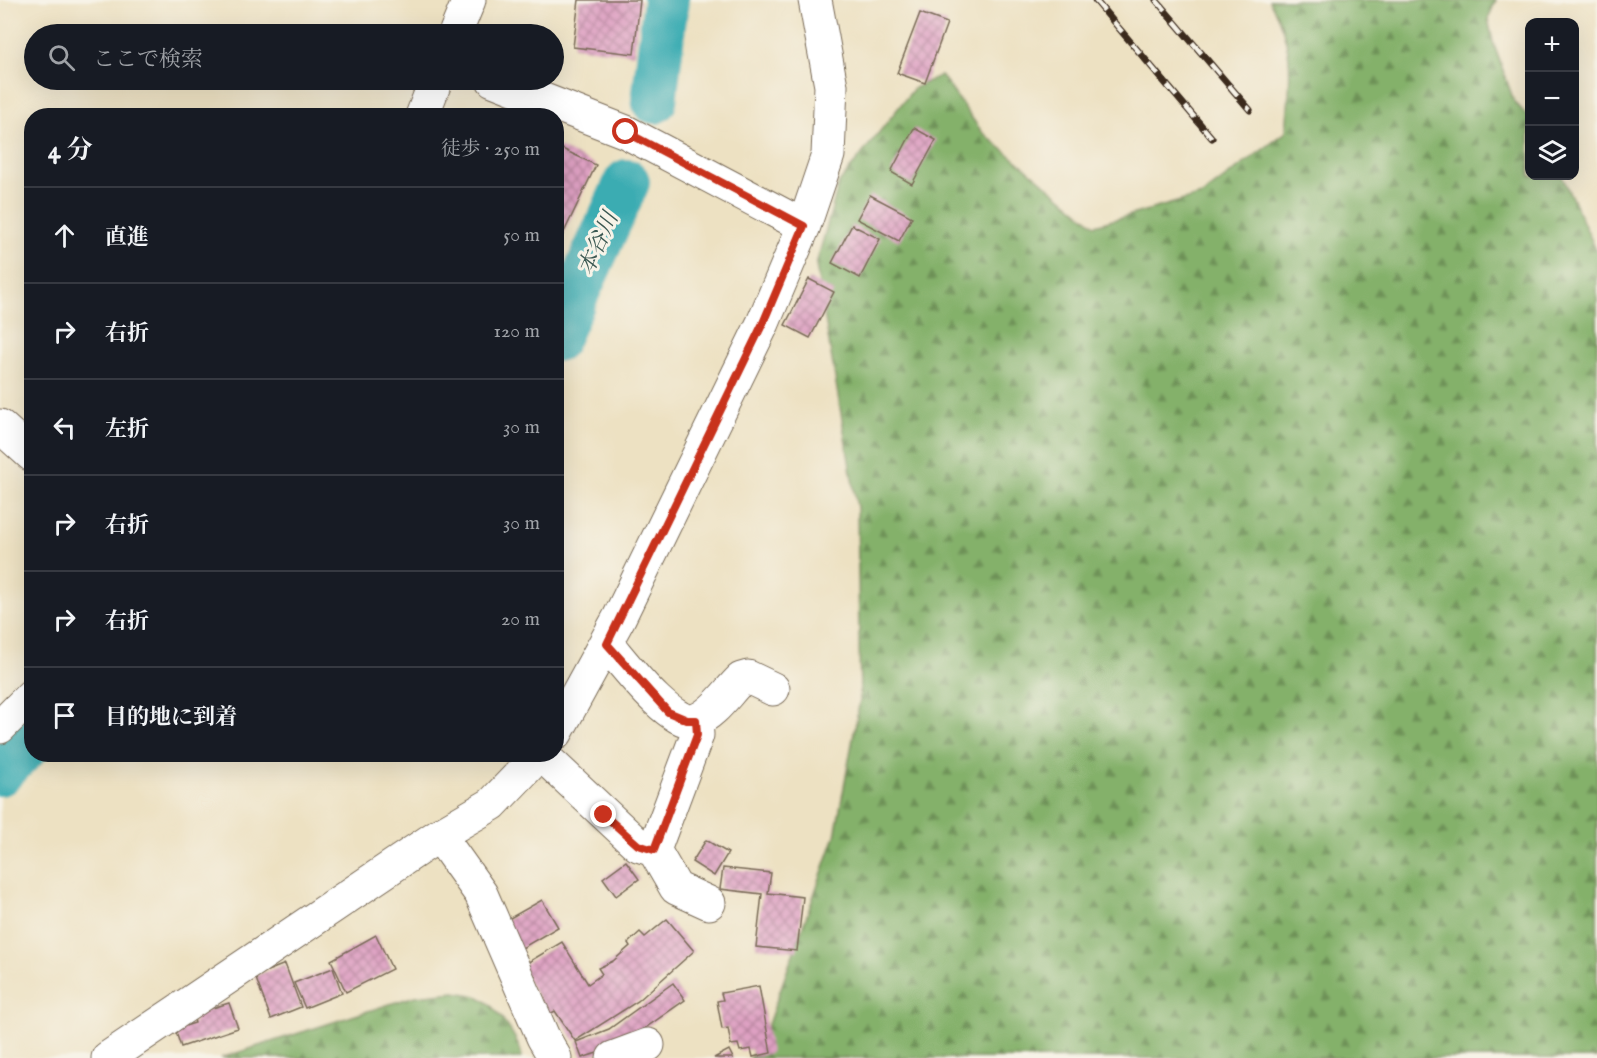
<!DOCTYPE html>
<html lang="ja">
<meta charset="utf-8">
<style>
:root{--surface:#171b24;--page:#20242c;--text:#f1f3f6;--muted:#9ea1a6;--line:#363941}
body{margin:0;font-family:"IM FELL English","Noto Serif JP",serif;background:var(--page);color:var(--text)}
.controls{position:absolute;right:18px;top:18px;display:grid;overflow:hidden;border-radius:12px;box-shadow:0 6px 24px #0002}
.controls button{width:54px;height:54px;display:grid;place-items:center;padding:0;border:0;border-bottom:2px solid var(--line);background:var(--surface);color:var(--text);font:30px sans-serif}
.stop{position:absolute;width:18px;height:18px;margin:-14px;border:4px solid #c8321e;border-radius:50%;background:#fff}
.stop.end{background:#c8321e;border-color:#fff;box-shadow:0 2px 6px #0008}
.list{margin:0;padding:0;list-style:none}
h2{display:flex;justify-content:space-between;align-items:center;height:78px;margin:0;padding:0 24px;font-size:26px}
h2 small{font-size:20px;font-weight:400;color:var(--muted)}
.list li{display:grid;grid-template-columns:39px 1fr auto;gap:18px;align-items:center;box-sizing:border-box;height:96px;padding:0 24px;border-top:2px solid var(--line)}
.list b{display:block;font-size:22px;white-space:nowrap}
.list em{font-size:20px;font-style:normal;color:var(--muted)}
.icon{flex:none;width:33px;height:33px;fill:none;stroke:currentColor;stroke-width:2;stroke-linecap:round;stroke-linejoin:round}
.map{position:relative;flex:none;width:1597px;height:1058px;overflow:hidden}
.search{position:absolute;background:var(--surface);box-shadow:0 6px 24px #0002;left:24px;top:24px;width:540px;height:66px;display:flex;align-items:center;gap:15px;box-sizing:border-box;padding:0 21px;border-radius:33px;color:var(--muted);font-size:22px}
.panel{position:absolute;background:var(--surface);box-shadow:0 6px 24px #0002;left:24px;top:108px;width:540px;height:654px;border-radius:24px}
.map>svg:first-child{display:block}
.forest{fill:url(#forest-firs);stroke:#606e44;stroke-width:1.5}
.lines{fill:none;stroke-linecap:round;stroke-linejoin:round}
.river{stroke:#3aacb2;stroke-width:46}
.building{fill:url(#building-cross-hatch)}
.minor-casing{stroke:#796a57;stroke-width:35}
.minor{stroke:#fff;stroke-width:33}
.rail-casing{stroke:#3b2a1e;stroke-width:7}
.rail{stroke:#f7f3e8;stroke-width:4.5;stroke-dasharray:14;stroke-linecap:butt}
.route{stroke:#c8321e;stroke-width:8}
.labels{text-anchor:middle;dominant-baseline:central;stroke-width:6;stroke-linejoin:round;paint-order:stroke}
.water-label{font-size:22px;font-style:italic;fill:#3b5852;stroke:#f7f3e8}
</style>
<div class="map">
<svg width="1597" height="1058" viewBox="0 0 1597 1058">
<defs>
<pattern id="forest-firs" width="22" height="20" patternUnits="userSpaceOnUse" patternTransform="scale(1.5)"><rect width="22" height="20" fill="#84b16a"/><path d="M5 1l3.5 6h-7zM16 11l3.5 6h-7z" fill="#6d9057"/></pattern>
<pattern id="building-cross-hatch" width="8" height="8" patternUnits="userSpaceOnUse" patternTransform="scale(1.5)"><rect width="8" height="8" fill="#dea0c2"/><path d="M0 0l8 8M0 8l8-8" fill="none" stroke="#b5839d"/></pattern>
</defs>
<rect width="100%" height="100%" fill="#f7f3e8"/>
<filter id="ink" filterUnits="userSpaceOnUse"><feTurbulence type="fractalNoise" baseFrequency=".0167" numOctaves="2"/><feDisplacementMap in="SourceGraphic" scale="12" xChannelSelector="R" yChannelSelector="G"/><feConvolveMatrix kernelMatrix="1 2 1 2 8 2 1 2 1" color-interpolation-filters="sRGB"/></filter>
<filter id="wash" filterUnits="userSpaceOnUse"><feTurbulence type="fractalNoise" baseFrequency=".008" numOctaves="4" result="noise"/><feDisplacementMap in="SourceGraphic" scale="24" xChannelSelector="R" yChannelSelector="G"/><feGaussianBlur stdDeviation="1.35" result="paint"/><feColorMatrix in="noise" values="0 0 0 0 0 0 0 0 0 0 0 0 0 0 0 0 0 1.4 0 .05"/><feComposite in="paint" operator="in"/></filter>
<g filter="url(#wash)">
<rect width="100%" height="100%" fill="#ede1c2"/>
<path class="forest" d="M1269 0H1496L1488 19 1493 42 1514 101 1529 118 1530 176H1562L1597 252V1058H750L766 1030 835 836 860 700 857 508 816 265 839 183 914 88 941 75 982 132 1095 225 1202 195 1286 132C1290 80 1297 48 1269 0Z
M455 992C463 994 472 994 479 997 495 1005 521 1041 522 1058H221L415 996Z"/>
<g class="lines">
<path class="river" d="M654 101 666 0
M556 339 627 182
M0 773 32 741"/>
</g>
<g id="blocks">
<path class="building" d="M579 0H640L634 54 573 47Z
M920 13 947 23 925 83 897 73Z
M914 128 936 140 912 184 891 172Z
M556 146 596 165 556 249Z
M870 195 912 217 899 241 857 219Z
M852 225 880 239 860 278 832 263Z
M809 279 834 292 810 338 785 325Z
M706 840 728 853 714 876 692 862Z
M626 861 639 879 616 896 603 878Z
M723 868 771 873 768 893 803 897 797 951 756 947 762 894 720 889Z
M542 900 558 927 517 951 501 923Z
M667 919 694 951 638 1001 575 1041 555 1011 548 1015 520 967 562 942 588 984 602 974 598 968 613 961 630 946 628 943 640 932 645 937Z
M376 935 392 969 346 992 331 960Z
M285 964 301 1007 271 1019 255 976Z
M333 968 342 993 305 1008 294 983Z
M673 983 685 1000 621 1045 582 1058 576 1042 609 1029Z
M759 986 771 1053 753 1057 751 1049 740 1051 738 1044 731 1045 728 1028 722 1029 717 1001 723 1000 721 993Z
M229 1003 238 1028 181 1047 175 1029 195 1023 193 1014Z
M729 1050 733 1058H714Z"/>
</g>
</g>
<g filter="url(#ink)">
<use href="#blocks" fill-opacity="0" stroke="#796a57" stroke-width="1.5"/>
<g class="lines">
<g class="minor-casing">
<path id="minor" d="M455 34 469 0
M493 80 626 132 804 226
M422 116 436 80
M0 426 32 455
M607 644C622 661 672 729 696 720 714 714 728 691 741 679L748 677 773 689
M0 727 32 695
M556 733 619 618 763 323 804 226 828 155 831 86 815 0
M541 754 638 845 654 850 676 888 709 903
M439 835 481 894 543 1037 555 1058
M654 850 697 735 696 720
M108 1058 439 835 492 804 540 754
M613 1058 648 1045"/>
</g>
<use href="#minor" class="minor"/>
<g class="rail-casing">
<path id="rail" d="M1095 0 1212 138
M1156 0 1250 110"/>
</g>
<use href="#rail" class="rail"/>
</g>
</g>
<g class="lines" filter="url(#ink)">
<path class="route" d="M604 815 638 845 654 850 697 735 696 720H687L668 712 607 644 763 323 804 226 626 132"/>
</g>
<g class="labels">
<g class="water-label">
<text transform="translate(599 244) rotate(-66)">本谷川</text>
</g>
</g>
</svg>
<div class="controls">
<button>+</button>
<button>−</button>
<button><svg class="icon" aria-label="layers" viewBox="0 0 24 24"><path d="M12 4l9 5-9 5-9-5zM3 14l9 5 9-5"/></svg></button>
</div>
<div class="stop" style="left:626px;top:132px"></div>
<div class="stop end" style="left:604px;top:815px"></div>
<div class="search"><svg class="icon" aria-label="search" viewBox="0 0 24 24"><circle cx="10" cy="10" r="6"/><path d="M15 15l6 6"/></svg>ここで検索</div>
<section class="panel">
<h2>4 分<small>徒歩 · 250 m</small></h2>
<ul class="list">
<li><svg class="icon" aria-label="ahead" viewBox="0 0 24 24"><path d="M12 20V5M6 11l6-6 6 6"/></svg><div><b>直進</b></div><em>50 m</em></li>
<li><svg class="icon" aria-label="right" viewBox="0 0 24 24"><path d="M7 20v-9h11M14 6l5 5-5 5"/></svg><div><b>右折</b></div><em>120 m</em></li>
<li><svg class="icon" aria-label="left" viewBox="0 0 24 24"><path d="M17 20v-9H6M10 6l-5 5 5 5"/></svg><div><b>左折</b></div><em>30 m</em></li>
<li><svg class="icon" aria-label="right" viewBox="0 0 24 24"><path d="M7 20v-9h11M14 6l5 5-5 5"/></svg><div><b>右折</b></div><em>30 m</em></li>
<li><svg class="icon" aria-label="right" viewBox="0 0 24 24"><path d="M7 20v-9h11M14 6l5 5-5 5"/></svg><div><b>右折</b></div><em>20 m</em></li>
<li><svg class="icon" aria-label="arrive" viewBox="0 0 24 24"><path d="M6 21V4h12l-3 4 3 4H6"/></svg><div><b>目的地に到着</b></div></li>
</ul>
</section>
</div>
